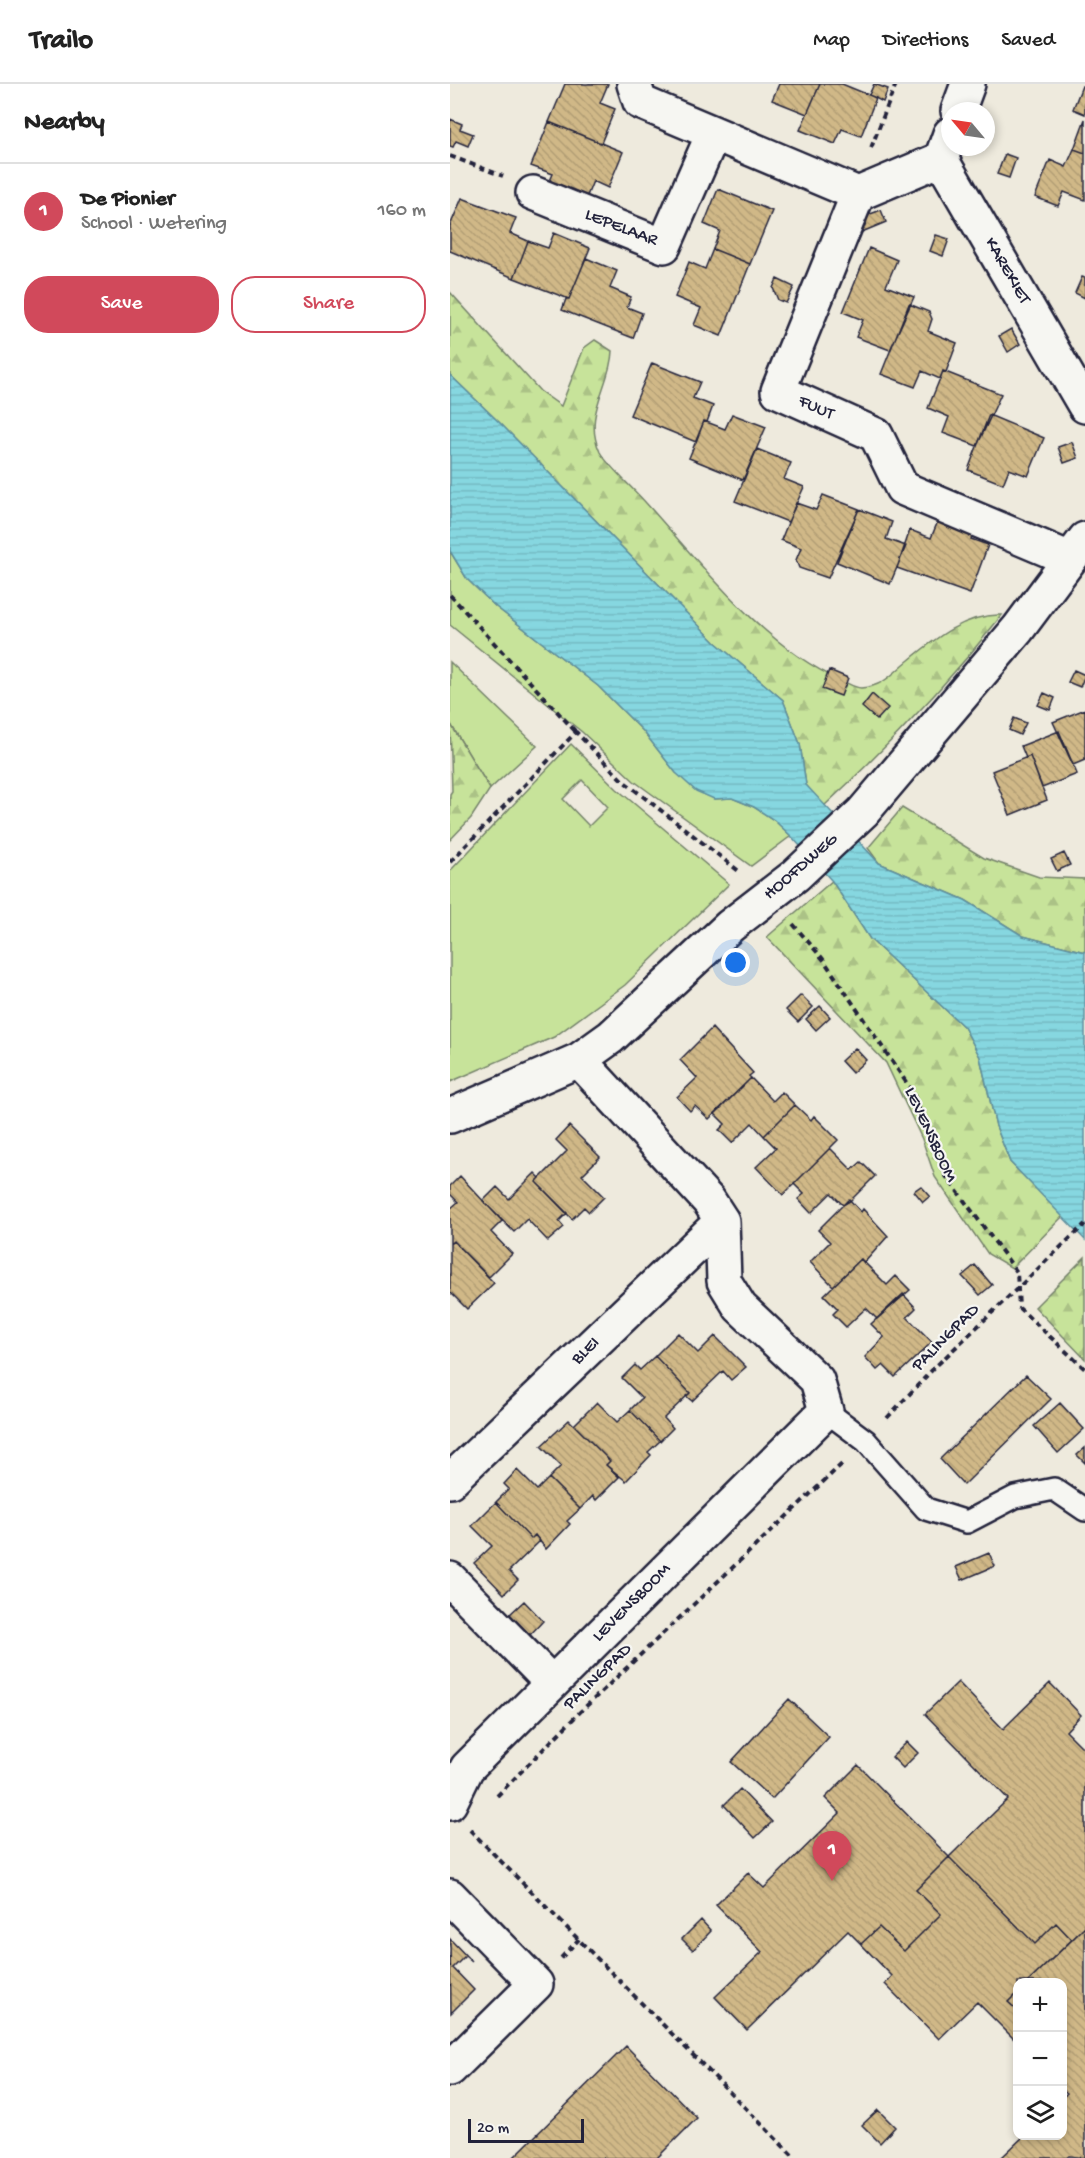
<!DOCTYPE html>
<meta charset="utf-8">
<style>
:root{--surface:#fff;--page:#f2f2f2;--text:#222;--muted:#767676;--line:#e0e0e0;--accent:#d1495b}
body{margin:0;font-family:"Gochi Hand",sans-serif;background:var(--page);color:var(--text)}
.controls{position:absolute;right:18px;bottom:18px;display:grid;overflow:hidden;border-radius:12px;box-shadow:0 3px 9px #0003}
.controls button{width:54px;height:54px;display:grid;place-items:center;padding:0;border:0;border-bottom:2px solid var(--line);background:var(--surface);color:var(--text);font:30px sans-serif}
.compass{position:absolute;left:491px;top:18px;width:54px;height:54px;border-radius:50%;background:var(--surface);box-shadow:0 3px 9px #0003;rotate:299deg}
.scale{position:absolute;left:18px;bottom:15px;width:116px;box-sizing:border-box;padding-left:6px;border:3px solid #22223b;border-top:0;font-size:16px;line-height:21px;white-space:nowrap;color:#22223b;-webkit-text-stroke:4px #f6f6f2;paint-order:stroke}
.you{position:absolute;left:286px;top:879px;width:21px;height:21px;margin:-15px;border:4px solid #fff;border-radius:50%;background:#1a73e8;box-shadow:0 0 0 9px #1a73e833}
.badge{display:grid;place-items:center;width:39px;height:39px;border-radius:50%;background:var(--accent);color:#fff;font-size:20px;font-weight:700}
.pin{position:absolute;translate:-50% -50px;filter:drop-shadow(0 2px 3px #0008)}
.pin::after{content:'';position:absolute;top:32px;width:21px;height:18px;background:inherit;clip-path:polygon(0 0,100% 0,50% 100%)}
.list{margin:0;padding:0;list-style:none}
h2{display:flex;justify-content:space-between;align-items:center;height:78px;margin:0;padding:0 24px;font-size:26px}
h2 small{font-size:20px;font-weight:400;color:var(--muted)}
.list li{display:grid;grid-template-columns:39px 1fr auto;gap:18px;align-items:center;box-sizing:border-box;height:96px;padding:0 24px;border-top:2px solid var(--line)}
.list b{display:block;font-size:22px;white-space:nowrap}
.list p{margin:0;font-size:20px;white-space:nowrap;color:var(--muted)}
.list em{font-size:20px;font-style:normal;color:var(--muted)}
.actions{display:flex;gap:12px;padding:18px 24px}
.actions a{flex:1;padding:14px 0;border:2px solid var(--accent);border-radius:24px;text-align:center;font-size:21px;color:var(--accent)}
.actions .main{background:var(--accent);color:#fff}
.icon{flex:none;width:33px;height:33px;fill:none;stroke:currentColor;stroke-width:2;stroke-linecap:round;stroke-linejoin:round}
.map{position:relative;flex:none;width:635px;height:2074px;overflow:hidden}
header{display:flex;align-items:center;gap:36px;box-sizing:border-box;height:84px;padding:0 30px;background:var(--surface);border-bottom:2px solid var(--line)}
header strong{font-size:28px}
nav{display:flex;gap:33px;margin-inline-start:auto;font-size:21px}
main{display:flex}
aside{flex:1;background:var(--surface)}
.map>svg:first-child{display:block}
.green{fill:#c7e39a;stroke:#74826a;stroke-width:1.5;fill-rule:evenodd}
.forest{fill:url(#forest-firs);stroke:#74826a;stroke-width:1.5}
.water{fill:url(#water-rules);stroke:#5e8f9e;stroke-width:1.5}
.building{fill:url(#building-back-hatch);stroke:#22223b;stroke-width:1.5}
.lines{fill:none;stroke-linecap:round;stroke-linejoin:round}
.lane-casing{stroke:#22223b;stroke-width:26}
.street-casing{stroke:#22223b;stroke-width:38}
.path{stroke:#22223b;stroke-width:4;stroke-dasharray:6 4.5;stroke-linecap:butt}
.lane{stroke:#f6f6f2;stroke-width:21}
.street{stroke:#f6f6f2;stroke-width:33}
.labels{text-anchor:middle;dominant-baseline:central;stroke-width:4.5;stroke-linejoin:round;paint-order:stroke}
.street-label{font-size:18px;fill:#22223b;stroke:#f6f6f2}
</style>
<header>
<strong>Trailo</strong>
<nav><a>Map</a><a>Directions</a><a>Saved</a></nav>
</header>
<main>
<aside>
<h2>Nearby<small></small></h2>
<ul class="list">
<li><span class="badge">1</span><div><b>De Pionier</b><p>School · Wetering</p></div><em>160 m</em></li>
</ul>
<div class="actions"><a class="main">Save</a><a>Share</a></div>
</aside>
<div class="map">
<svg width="635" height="2074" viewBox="0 0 635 2074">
<defs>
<pattern id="forest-firs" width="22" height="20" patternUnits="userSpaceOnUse" patternTransform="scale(1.5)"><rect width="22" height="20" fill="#c7e39a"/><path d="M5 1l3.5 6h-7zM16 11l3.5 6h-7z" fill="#abc286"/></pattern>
<pattern id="water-rules" width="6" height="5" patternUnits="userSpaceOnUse" patternTransform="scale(1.5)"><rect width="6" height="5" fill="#86d7e0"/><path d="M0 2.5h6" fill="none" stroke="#73b8c1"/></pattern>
<pattern id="building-back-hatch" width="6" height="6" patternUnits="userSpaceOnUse" patternTransform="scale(1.5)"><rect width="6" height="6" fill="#d0b887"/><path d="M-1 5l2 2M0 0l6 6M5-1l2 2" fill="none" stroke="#b29e75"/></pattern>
</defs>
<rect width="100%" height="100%" fill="#eeeadd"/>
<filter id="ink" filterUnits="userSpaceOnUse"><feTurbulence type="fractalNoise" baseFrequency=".0167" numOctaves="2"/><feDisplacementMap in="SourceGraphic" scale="12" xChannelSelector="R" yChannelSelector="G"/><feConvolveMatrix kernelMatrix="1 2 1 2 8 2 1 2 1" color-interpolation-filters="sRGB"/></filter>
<g filter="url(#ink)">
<path class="green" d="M0 467 17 495 46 523 148 602 193 647 226 689 264 715 282 714 304 723 324 736 341 752 301 782 184 697 132 648 0 541Z
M0 578 87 662 40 705 0 639Z
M121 660 167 705 279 800 175 901 104 953 0 998V787ZM132 696 158 723 139 742 113 715Z"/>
<path class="forest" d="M0 208 90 307 111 322 134 264 145 256 162 267C161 302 132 330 150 368 157 381 185 406 196 419 251 480 313 562 390 596 396 598 404 604 411 604 430 603 440 593 453 581 481 558 514 529 552 531 498 599 438 663 374 722L356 701 350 660 333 616 265 558 52 341 0 291Z
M0 639 40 705 21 734 0 756V710L2 707Z
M452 724 534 774 589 793 635 795V868L573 852 515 816 429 779 418 764Z
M382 797 420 855 514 943 530 973 546 1042 560 1078 613 1132 562 1184 538 1170 485 1093 472 1055 436 979 317 853Z
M635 1173V1275L585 1223Z"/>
<path class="water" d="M0 291 52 341 265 558 333 616 350 660 356 701 429 779 515 816 573 852 635 868V1156L560 1078 546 1042 530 973 514 943 420 855 382 797 341 752 324 736 304 723 282 714 264 715 246 707 226 689 193 647 148 602 46 523 17 495 0 467Z"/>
<path class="building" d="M115 0H158L150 19 165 25 151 59 99 38Z
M329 0H370L357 30 322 16Z
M370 0H392L426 14 411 52 392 45 385 60 350 46Z
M424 0 438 5 433 18 419 11Z
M632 2 635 3V30L623 25Z
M0 35 12 40 10 45 23 50 18 62 6 57 3 63 0 62Z
M635 35V69L624 65Z
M99 38 173 68 158 104 143 97 135 117 98 101 103 90 81 82Z
M624 65 635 69V116L614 108 608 122 585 113 600 76 616 83Z
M555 70 566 74 559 94 547 90Z
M268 105 322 127 300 180 263 165 270 147 254 140Z
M12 114 66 134 60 149 78 157 64 194 0 167V142Z
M431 126 436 138 412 148 407 135Z
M104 149 140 164 119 215 64 194 78 157 98 164Z
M486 151 499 155 493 172 480 167Z
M419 164 447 176 436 202 464 213 440 266 406 253 413 236 393 228Z
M263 165 300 180 271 252 244 241 251 224 225 213 239 178 255 185Z
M136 174 167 187 160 204 181 213 177 223 192 229 183 254 112 226 116 215H119Z
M632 193 635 194V214L625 209Z
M327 195 344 203 336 219 328 216 323 204Z
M459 220 479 228 482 235 478 247 507 259 496 288 493 287 490 295 472 287 465 303 431 290Z
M561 245 570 260 558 268 549 252Z
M202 279 250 298 243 314 263 322 257 338 254 337 246 358 180 331Z
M493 287 551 310 527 362 493 349 499 333 478 324Z
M282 330 316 343 293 396 239 374 254 337 275 345Z
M539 331 594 354 578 392 559 385 553 400 518 386Z
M622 358 628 374 614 379 608 363Z
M307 365 341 379 334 395 354 403 338 438 285 417Z
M373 411 409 425 378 494 349 484 346 476 351 464 331 456 346 419 366 426Z
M409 425 442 438 436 455 456 462 440 500 387 478Z
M488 437 523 452 521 455 538 461 520 510 447 484 460 446 481 454Z
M379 586 398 594 391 612 372 605Z
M624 586 635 591 630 603 618 598Z
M594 609 605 614 600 626 588 621Z
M422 610 438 624 427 636 412 623Z
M635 625V676L623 681 603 638Z
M564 634 576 639 570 651 559 646Z
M609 647 627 690 592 704 580 672 576 674 571 662Z
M580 672 597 716 560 731 542 687Z
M614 769 620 781 607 787 601 775Z
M351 911 363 923 348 938 336 926Z
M370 922 380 933 366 946 356 935Z
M262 944 303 989 299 992 301 994 259 1035 245 1022 240 1027 227 1013 247 994 230 976Z
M405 964 416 976 402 989 391 977Z
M301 994 323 1017 332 1008 345 1021 314 1052 302 1039 282 1059 269 1046 275 1040 265 1030Z
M345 1021 361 1036 364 1032 388 1056 333 1111 306 1083 326 1064 314 1052Z
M119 1042 150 1073 132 1091 154 1113 139 1128 134 1123 122 1135 86 1098 117 1067 106 1056Z
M380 1064 402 1086 411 1078 425 1092 400 1117 393 1121 381 1109 361 1129 348 1115 354 1110 344 1100Z
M85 1089 90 1094 86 1098 117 1129 109 1137 114 1143 98 1157 77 1135 64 1148 33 1117 47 1103 59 1115Z
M10 1092 52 1137 41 1148 62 1170 39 1193 3 1157 0 1160V1125L8 1118 0 1110V1102Z
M471 1102 480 1112 473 1118 464 1107Z
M399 1115 411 1128 413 1125 438 1152 414 1179 411 1175 383 1202 360 1178 380 1158 368 1146Z
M3 1157 44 1199 17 1225 0 1208V1160Z
M411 1175 437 1201 446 1192 460 1206 427 1235 416 1224 396 1243 383 1230 388 1225 374 1211Z
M525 1181 542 1201 530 1211 512 1192Z
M453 1210 466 1224 457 1233 482 1258 445 1293 433 1281 427 1286 415 1273 434 1253 421 1240Z
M228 1249 248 1269 265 1252 296 1283 281 1296 273 1287 242 1317 236 1312 240 1309 205 1272Z
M205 1272 240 1309 214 1334 223 1344 210 1357 180 1326 192 1314 172 1294 185 1281 190 1286Z
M576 1291 601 1315 514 1401 490 1375Z
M147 1318 167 1338 180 1326 210 1357 198 1368 201 1371 176 1397 156 1381 160 1377 124 1341Z
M610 1319 634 1345 608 1369 584 1342Z
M119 1336 160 1377 156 1381 169 1393 146 1416 143 1412 130 1425 99 1394 111 1382 91 1362Z
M635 1364V1379L627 1371Z
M67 1386 87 1406 99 1394 130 1425 117 1437 120 1440 96 1465 85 1451 81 1455 46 1418 59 1405 54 1400Z
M46 1418 81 1455 85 1451 90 1457 59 1487 68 1496 54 1510 24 1479 42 1462 22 1442Z
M539 1469 545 1482 512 1496 506 1483Z
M74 1517 93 1537 79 1552 59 1531Z
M508 1598 553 1645 600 1599 631 1631 616 1647 635 1666V1843L622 1856 606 1839 585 1860 499 1773 558 1715 475 1630Z
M339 1615 379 1653 322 1715 281 1678Z
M457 1658 468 1669 453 1684 442 1673Z
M408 1681 499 1773 466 1806 491 1830 454 1867 429 1843 411 1860 398 1847 297 1946 265 1913 312 1868 266 1821 298 1789 314 1804 390 1729 375 1714Z
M290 1705 322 1738 305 1754 274 1721Z
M499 1773 585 1860 606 1839 622 1856 578 1898H568V1908L558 1918 568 1927V1959L527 1918 489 1955 435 1900 442 1892 411 1860 429 1843 454 1867 491 1830 466 1806Z
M251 1836 261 1847 243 1866 232 1855Z
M635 1843V2074L619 2072 616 2074H551L574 2052H612V2014L617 2009 612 2005V1898H578Z
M0 1855 22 1878 15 1872 3 1884 24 1906 1 1929Z
M568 1908V1927L558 1918Z
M176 1962 247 2034 207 2074H63Z
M428 2026 445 2043 430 2059 412 2041Z"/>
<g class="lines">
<g class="lane-casing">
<path id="lane" d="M376 1327 416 1357 476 1425 517 1438 565 1413 604 1405 635 1426"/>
</g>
<g class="street-casing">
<path id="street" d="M184 0 190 18 408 110
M508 27 518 0
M500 50 491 75 635 322
M491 75 408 110 328 307 426 351 452 404 620 475
M83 109 214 162 263 50
M0 1032 129 976 161 953 280 842 346 791 413 728 568 545 635 455
M0 1397 272 1137
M0 1495 101 1598
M0 1719 17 1684 376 1327 367 1296 290 1223 274 1197 272 1137 259 1117 129 976
M0 1812 86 1900 0 1985"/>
</g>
<path class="path" d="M421 64 446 0
M0 72 53 92
M0 511 126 648
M0 778 126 648 172 696 290 788
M343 840 373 875 462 1007 496 1092 567 1188 569 1224 635 1285
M437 1334 484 1284 635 1140
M47 1712 130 1628 394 1378
M20 1746 345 2074
M111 1874 129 1855"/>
<use href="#lane" class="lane"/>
<use href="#street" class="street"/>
</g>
</g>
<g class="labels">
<g class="street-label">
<text transform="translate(171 144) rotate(21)">LEPELAAR</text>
<text transform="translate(557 187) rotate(60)">KAREKIET</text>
<text transform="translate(366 324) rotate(24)">FUUT</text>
<text transform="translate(351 783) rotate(-41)">HOOFDWEG</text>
<text transform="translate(480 1051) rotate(65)">LEVENSBOOM</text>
<text transform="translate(496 1254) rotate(-45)">PALINGPAD</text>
<text transform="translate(136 1267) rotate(-44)">BLEI</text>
<text transform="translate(182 1519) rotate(-45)">LEVENSBOOM</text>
<text transform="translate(148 1593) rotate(-44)">PALINGPAD</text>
</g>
</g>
</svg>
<div class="controls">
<button>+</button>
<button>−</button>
<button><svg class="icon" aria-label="layers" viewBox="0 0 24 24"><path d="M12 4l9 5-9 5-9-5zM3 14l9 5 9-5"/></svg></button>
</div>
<svg class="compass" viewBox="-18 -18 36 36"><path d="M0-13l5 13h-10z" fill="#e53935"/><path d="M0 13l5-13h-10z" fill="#767676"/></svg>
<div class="scale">20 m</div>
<div class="you"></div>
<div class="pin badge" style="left:382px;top:1797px">1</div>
</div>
</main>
